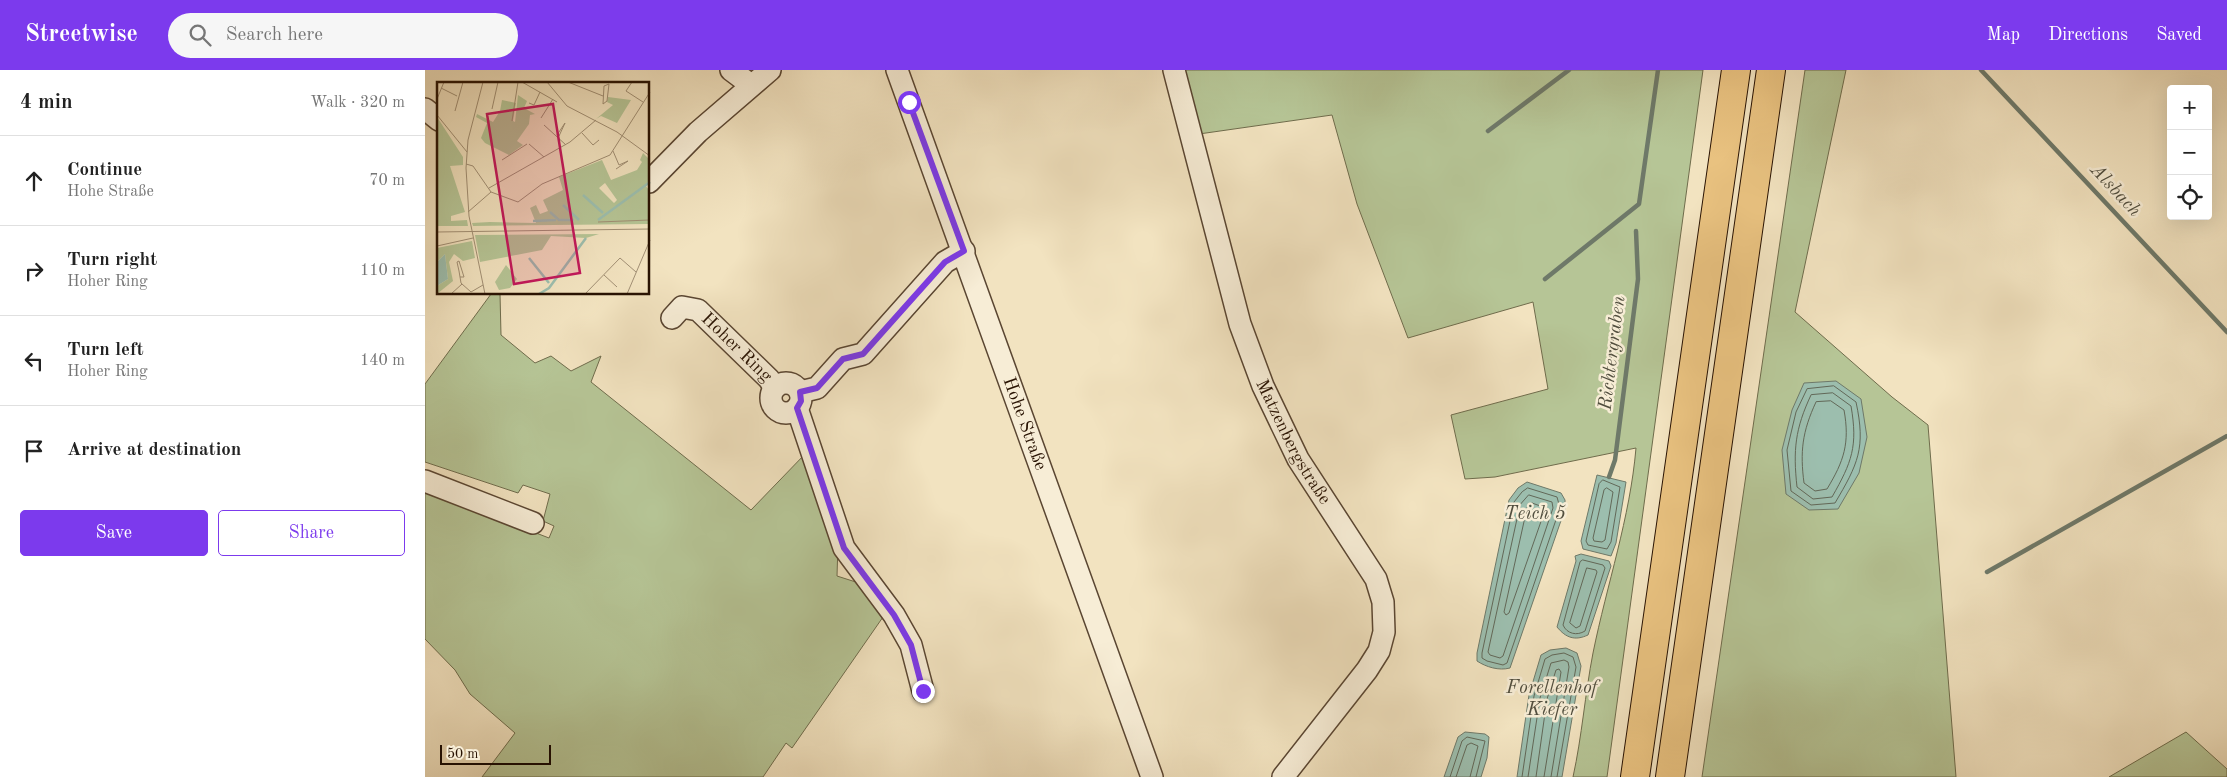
<!DOCTYPE html>
<meta charset="utf-8">
<style>
:root{--surface:#fff;--page:#f6f6f6;--text:#222;--muted:#767676;--line:#e0e0e0;--accent:#7c3aed}
body{margin:0;font-family:"Old Standard TT",serif;background:var(--page);color:var(--text)}
.controls{position:absolute;right:15px;top:15px;display:grid;overflow:hidden;border-radius:5px;box-shadow:0 5px 20px #0002}
.controls button{width:45px;height:45px;display:grid;place-items:center;padding:0;border:0;border-bottom:1px solid var(--line);background:var(--surface);color:var(--text);font:25px sans-serif}
.scale{position:absolute;left:15px;bottom:12px;width:111px;box-sizing:border-box;padding-left:5px;border:2px solid #281202;border-top:0;font-size:14px;line-height:18px;white-space:nowrap;color:#281202;-webkit-text-stroke:4px #f7edd6;paint-order:stroke}
.stop{position:absolute;width:15px;height:15px;margin:-11px;border:4px solid #7c3aed;border-radius:50%;background:#fff}
.stop.end{background:#7c3aed;border-color:#fff;box-shadow:0 1px 5px #0008}
.list{margin:0;padding:0;list-style:none}
h2{display:flex;justify-content:space-between;align-items:center;height:65px;margin:0;padding:0 20px;font-size:21px}
h2 small{font-size:16px;font-weight:400;color:var(--muted)}
.list li{display:grid;grid-template-columns:32px 1fr auto;gap:15px;align-items:center;box-sizing:border-box;height:90px;padding:0 20px;border-top:1px solid var(--line)}
.list b{display:block;font-size:19px;white-space:nowrap}
.list p{margin:0;font-size:16px;white-space:nowrap;color:var(--muted)}
.list em{font-size:16px;font-style:normal;color:var(--muted)}
.actions{display:flex;gap:10px;padding:15px 20px}
.actions a{flex:1;padding:11px 0;border:1px solid var(--accent);border-radius:5px;text-align:center;font-size:18px;color:var(--accent)}
.actions .main{background:var(--accent);color:#fff}
.icon{flex:none;width:28px;height:28px;fill:none;stroke:currentColor;stroke-width:2;stroke-linecap:round;stroke-linejoin:round}
.map{position:relative;flex:none;width:1802px;height:707px;overflow:hidden}
header{display:flex;align-items:center;gap:30px;box-sizing:border-box;height:70px;padding:0 25px;background:var(--accent);color:#fff}
header strong{font-size:24px}
nav{display:flex;gap:28px;margin-inline-start:auto;font-size:18px}
.search{width:350px;height:45px;background:var(--page);display:flex;align-items:center;gap:12px;box-sizing:border-box;padding:0 18px;border-radius:28px;color:var(--muted);font-size:19px}
main{display:flex}
aside{flex:1;background:var(--surface)}
.map>svg:first-child{display:block}
.green{fill:#b6c596;stroke:#6f6c4c}
.water{fill:#9cbeae;stroke:#6e7969}
.lines{fill:none;stroke-linecap:round;stroke-linejoin:round}
.shore{stroke:#626858;stroke-width:1}
.stream{stroke:#6e7969;stroke-width:4.5}
.minor-casing{stroke:#5a4632;stroke-width:24}
.highway-casing{stroke:#281202;stroke-width:30}
.minor{stroke:#f7edd6;stroke-width:21}
.highway{stroke:#e9c280;stroke-width:28}
.route{stroke:#7c3aed;stroke-width:6}
.labels{text-anchor:middle;dominant-baseline:central;stroke-width:5;stroke-linejoin:round;paint-order:stroke}
.street-label{font-size:18px;fill:#281202;stroke:#f7edd6}
.water-label{font-size:19px;font-style:italic;fill:#514e3e;stroke:#f7edd6}
.inset-river{fill:none;stroke:#9cbeae;stroke-width:2.5}
.inset-road{fill:none;stroke:#a18f74;stroke-width:1}
.view{fill:#c2185b;fill-opacity:0.15;stroke:#c2185b;stroke-width:2.5}
.inset-edge{fill:none;stroke:#281202;stroke-width:2.5}
</style>
<header>
<strong>Streetwise</strong>
<div class="search"><svg class="icon" aria-label="search" viewBox="0 0 24 24"><circle cx="10" cy="10" r="6"/><path d="M15 15l6 6"/></svg>Search here</div>
<nav><a>Map</a><a>Directions</a><a>Saved</a></nav>
</header>
<main>
<aside>
<h2>4 min<small>Walk · 320 m</small></h2>
<ul class="list">
<li><svg class="icon" aria-label="ahead" viewBox="0 0 24 24"><path d="M12 20V5M6 11l6-6 6 6"/></svg><div><b>Continue</b><p>Hohe Straße</p></div><em>70 m</em></li>
<li><svg class="icon" aria-label="right" viewBox="0 0 24 24"><path d="M7 20v-9h11M14 6l5 5-5 5"/></svg><div><b>Turn right</b><p>Hoher Ring</p></div><em>110 m</em></li>
<li><svg class="icon" aria-label="left" viewBox="0 0 24 24"><path d="M17 20v-9H6M10 6l-5 5 5 5"/></svg><div><b>Turn left</b><p>Hoher Ring</p></div><em>140 m</em></li>
<li><svg class="icon" aria-label="arrive" viewBox="0 0 24 24"><path d="M6 21V4h12l-3 4 3 4H6"/></svg><div><b>Arrive at destination</b></div></li>
</ul>
<div class="actions"><a class="main">Save</a><a>Share</a></div>
</aside>
<div class="map">
<svg width="1802" height="707" viewBox="0 0 1802 707">
<rect width="100%" height="100%" fill="#f2e3c0"/>
<filter id="stains"><feTurbulence type="fractalNoise" baseFrequency=".004" numOctaves="4"/><feColorMatrix values="0 0 0 0 .2 0 0 0 0 .09 0 0 0 0 .02 0 0 0 .5 -.17"/></filter>
<radialGradient id="worn" r=".72"><stop offset=".6" stop-color="#630" stop-opacity="0"/><stop offset="1" stop-color="#630" stop-opacity=".3"/></radialGradient>
<path class="green" d="M758 0H1278L1182 707H1148C1157 666 1160 624 1168 583 1182 514 1205 448 1211 378L1070 407 1040 409 1026 345 1123 319 1108 232 983 268 932 134 907 45 774 64Z
M1380 0H1421L1370 242 1467 327 1503 355 1531 707H1277Z
M66 224H75L76 265 110 293 126 286 146 301 176 286 166 312 326 440 381 383 413 474 412 506 437 514 458 547 367 678 361 673 338 707H57L90 663 45 624 30 600 0 569V420L124 468 129 456 118 451 125 424 98 415 93 423 0 392V314Z
M1761 662 1802 699V707H1684Z"/>
<path class="water" d="M1411 311 1436 329 1442 367 1434 403 1413 439 1384 440 1361 424 1357 380 1367 340 1379 313Z
M1172 405 1201 412 1191 473 1186 486 1158 479 1156 471Z
M1102 412 1136 423 1140 430V439L1085 598C1074 601 1061 597 1052 591V583L1084 430 1093 418Z
M1156 484 1184 491 1186 496 1163 565C1150 571 1141 568 1132 557L1151 491 1150 486Z
M1141 578 1152 583 1156 596 1137 707H1092L1104 625 1116 585 1125 580Z
M1040 662 1060 664 1064 667 1062 688 1056 707H1019L1033 667Z"/>
<g class="lines">
<path class="shore" d="M1409 316 1431 332C1441 378 1433 394 1410 433L1386 435 1366 421 1362 380 1371 342 1382 319Z
M1408 323 1426 336C1433 376 1427 392 1407 427L1388 429 1372 417C1368 380 1370 359 1386 325Z
M1406 331 1419 340C1425 373 1419 391 1402 419L1390 421 1379 413C1375 382 1377 362 1391 332Z
M1178 410 1195 417 1186 472 1182 479 1163 475 1161 471 1174 414Z
M1103 418 1132 427 1135 438 1082 593 1078 595 1062 591 1057 588V583L1089 432 1097 422Z
M1182 418 1188 422 1180 470 1177 472 1169 471 1168 468 1179 420Z
M1104 425 1127 432 1128 438 1078 586 1075 588 1065 585 1063 582 1095 435Z
M1107 433 1118 437 1120 440 1084 543 1081 545 1079 542 1102 438Z
M1158 490 1178 495 1180 498 1160 561C1152 566 1142 564 1138 555L1155 492Z
M1162 498 1171 500 1172 502 1155 556 1151 558 1145 553Z
M1025 707 1037 671 1042 667 1060 671 1051 707
M1031 707 1042 675 1046 673 1053 676 1045 707
M1097 707 1109 626 1120 589 1127 585 1139 583 1148 587 1151 597 1132 707
M1103 707 1115 628 1126 593 1139 590 1143 592 1144 597 1126 707
M1111 707 1122 629 1131 600 1134 599 1136 602 1119 707"/>
<path class="stream" d="M1556 0 1802 262
M1063 61 1144 0
M1120 209 1214 134 1233 0
M1184 407 1190 390 1213 209 1211 161
M1562 502 1802 366"/>
<g class="minor-casing">
<g id="minor">
<path d="M306 0 326 15"/>
<path id="s1" d="M472 0 727 707"/>
<path id="s2" d="M749 0 815 254 838 316 873 389 951 509 958 532 959 562 954 581 942 600 858 707"/>
<path d="M0 39 14 50"/>
<path d="M224 112 273 62 345 0"/>
<path id="s3" d="M247 248 257 237 273 240 344 309 350 318"/>
<circle cx="361" cy="328" r="15"/>
<path d="M375 322 392 318 418 289 438 284 520 192 539 181"/>
<path d="M372 338 419 478 469 545 486 575 498 621"/>
<path d="M0 411 108 453"/>
</g>
</g>
<g class="highway-casing">
<path id="highway" d="M1210 707 1311 0
M1245 707 1346 0"/>
</g>
<use href="#minor" class="minor"/>
<use href="#highway" class="highway"/>
</g>
<g class="lines">
<path class="route" d="M484 32 539 181 520 192 438 284 418 289 392 318 375 322 376 331 372 338 419 478 469 545 486 575 498 621"/>
</g>
<g class="labels">
<g class="street-label">
<text stroke="none"><textPath href="#s3" startOffset="85">Hoher Ring</textPath></text>
<text stroke="none"><textPath href="#s1" startOffset="376">Hohe Straße</textPath></text>
<text stroke="none"><textPath href="#s2" startOffset="392">Matzenbergstraße</textPath></text>
</g>
<g class="water-label">
<text transform="translate(1690 121) rotate(47)">Alsbach</text>
<text transform="translate(1188 283) rotate(-83)">Richtergraben</text>
<text x="1110" y="444">Teich 5</text>
<text x="1127" y="618">Forellenhof<tspan x="1127" dy="22">Kiefer</tspan></text>
</g>
</g>
<g transform="translate(12 12)">
<rect width="212" height="212" fill="#f2e3c0"/>
<path d="M81 13 90 19 87 26 98 32 93 33 92 42 80 59 86 63 72 73 48 61 44 56 50 41 39 35 40 32 56 40 63 29 65 18 79 21 76 39 78 40ZM171 15 194 18 180 41 164 34 159 37 176 23 170 20ZM0 35 26 75V83L13 84 28 130 14 134V139L30 138 31 144H0ZM206 71 212 77V99L208 103 212 108V142L36 144 35 141 53 140 99 141 93 126 99 123 103 132 111 129 106 118 126 108 122 95 165 78 174 98 200 88 205 80 203 78ZM168 101 180 118 177 121 162 106ZM162 152 149 156 114 154 105 168 43 180 38 153ZM35 159 38 176 26 179 17 172 12 180 16 199 0 212V204L11 197 8 172 0 180V166ZM69 183 80 197 73 206 62 208 58 200Z" fill="#b6c596" fill-rule="evenodd"/>
<path d="M8 172 11 197 0 204V180Z" fill="#9cbeae"/>
<path class="inset-river" d="M146 113 166 131M126 123 142 138M113 130 122 138H137M161 138 213 100M96 139 119 138M92 176 112 201M102 212 112 206 149 156"/>
<path class="inset-road" d="M46 0 31 58 29 86 32 134 48 212M85 0 120 20M110 0 130 24 180 50 213 74M131 0 166 14M195 0 189 9 206 20M172 2 170 19 166 22 167 4ZM4 6 20 14M0 17 7 0M92 21 97 23 103 10M55 27 61 0M18 29 26 0M0 33 30 70M104 36 116 17M75 39 81 0M107 43 129 63M145 51 156 63 162 58M120 53 128 41 122 54M92 62 107 75M176 69 182 83M65 78 90 62M29 82 36 84 54 110 81 120 105 102 173 73 213 10M179 87 191 79 182 83M52 106 133 60 159 38M31 130 54 110M161 140 213 138M0 150 213 147M0 164 36 156M167 193 180 205M23 195H27L22 179 20 180 22 189 24 201 25 202M14 212 25 202 34 210 46 203M148 212 183 176 199 190M190 212 213 158"/>
<path class="view" d="M116 22 143 191 77 202 50 32Z"/>
<rect width="212" height="212" class="inset-edge"/>
</g>
<rect width="100%" height="100%" filter="url(#stains)"/>
<rect width="100%" height="100%" fill="url(#worn)"/>
</svg>
<div class="controls">
<button>+</button>
<button>−</button>
<button><svg class="icon" aria-label="locate" viewBox="0 0 24 24"><circle cx="12" cy="12" r="6"/><path d="M12 2v4M12 18v4M2 12h4M18 12h4"/></svg></button>
</div>
<div class="scale">50 m</div>
<div class="stop" style="left:484px;top:32px"></div>
<div class="stop end" style="left:498px;top:621px"></div>
</div>
</main>
